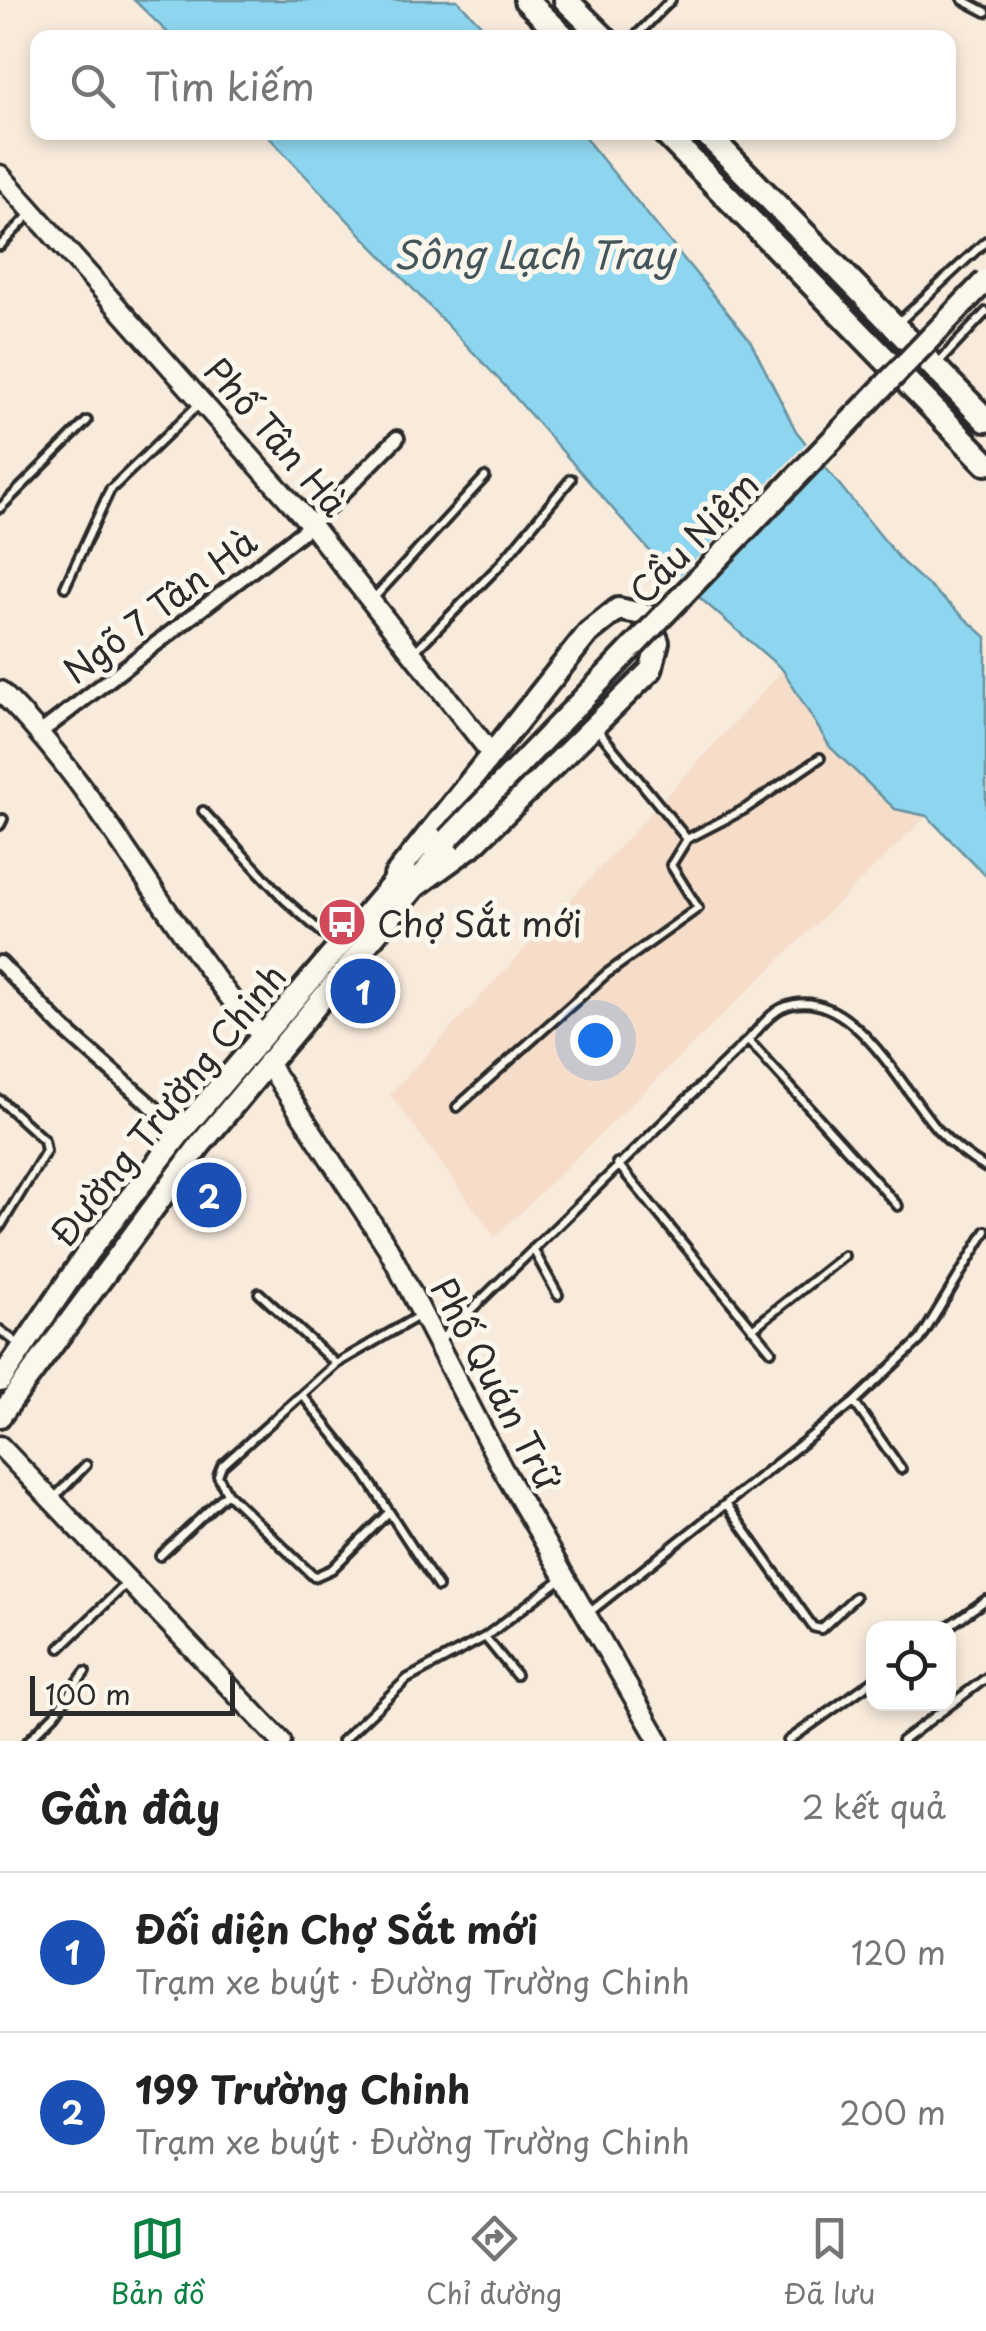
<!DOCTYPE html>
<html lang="vi">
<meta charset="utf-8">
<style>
:root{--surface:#fff;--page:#f6f6f6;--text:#222;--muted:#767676;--line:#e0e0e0;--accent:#0b8043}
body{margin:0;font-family:"Playpen Sans",sans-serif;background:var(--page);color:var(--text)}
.controls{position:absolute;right:30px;bottom:30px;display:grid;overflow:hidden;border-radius:20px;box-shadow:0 5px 15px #0003}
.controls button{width:90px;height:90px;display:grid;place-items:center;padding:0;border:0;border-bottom:2px solid var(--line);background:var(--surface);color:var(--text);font:50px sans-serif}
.scale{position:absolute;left:30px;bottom:25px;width:205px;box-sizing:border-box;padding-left:10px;border:5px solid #2b2b2b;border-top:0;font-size:28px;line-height:35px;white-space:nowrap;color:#2b2b2b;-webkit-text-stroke:8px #fbf7ec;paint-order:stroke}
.you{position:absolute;left:595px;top:1040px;width:35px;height:35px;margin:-25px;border:8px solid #fff;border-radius:50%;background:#1a73e8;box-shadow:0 0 0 15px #1a73e833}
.badge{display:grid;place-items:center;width:65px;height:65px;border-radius:50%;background:var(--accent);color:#fff;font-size:32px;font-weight:700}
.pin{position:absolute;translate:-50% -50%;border:5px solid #fff;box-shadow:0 2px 10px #0006}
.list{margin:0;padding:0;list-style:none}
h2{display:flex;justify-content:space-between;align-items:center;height:130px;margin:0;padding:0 40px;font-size:42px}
h2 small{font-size:32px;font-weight:400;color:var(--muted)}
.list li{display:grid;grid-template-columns:65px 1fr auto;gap:30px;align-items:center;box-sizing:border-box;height:160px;padding:0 40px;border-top:2px solid var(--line)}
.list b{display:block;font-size:38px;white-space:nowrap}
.list p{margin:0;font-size:32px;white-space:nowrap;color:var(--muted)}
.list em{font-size:32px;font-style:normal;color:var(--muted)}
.icon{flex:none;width:55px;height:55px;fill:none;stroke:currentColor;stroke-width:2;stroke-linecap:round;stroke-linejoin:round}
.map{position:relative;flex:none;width:986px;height:1741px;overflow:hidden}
.search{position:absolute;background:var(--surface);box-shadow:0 5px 15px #0003;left:30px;right:30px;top:30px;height:110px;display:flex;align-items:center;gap:25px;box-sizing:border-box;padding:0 35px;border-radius:20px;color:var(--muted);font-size:38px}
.sheet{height:450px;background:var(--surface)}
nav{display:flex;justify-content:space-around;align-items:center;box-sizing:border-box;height:140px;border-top:2px solid var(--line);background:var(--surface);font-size:28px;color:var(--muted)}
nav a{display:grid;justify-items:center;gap:5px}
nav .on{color:var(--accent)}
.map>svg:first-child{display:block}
.built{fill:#f5ddc9}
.water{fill:#8ed6ef;stroke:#6692a1;stroke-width:2.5}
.pier{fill:#f8ebdc}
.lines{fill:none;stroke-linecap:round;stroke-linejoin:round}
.lane-casing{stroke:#2b2b2b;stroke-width:14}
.street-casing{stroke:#2b2b2b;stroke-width:20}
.secondary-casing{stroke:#2b2b2b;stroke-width:25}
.primary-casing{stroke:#2b2b2b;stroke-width:28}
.highway-casing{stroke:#2b2b2b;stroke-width:30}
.lane{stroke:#fbf7ec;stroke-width:6}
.street{stroke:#fbf7ec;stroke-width:12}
.secondary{stroke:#fbf7ec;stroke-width:18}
.primary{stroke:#fbf7ec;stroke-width:20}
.highway{stroke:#fbf7ec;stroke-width:22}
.primary-bridge-casing{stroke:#2b2b2b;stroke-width:28;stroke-linecap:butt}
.primary-bridge{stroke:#fbf7ec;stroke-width:20}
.labels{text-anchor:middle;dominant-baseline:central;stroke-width:10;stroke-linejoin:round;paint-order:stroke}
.street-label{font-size:35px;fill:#2b2b2b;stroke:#fbf7ec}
.poi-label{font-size:35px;fill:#2b2b2b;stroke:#fbf7ec;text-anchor:start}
.water-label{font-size:38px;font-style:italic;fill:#44565c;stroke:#fbf7ec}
</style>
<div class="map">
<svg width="986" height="1741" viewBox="0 0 986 1741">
<rect width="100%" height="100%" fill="#f8ebdc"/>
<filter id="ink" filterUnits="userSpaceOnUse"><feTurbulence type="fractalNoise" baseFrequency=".01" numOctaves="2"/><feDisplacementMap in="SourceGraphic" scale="20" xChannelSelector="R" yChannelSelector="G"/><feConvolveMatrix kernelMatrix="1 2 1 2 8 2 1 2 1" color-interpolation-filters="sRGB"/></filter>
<g filter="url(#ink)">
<path class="built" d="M783 670 830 747 894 809 927 816 495 1237 390 1094Z"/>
<path class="water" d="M134 0H457L493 37H172Z
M265 133H581L750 340 796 431 902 562 986 637V876L927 816 895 809 830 747 783 670 662 565 507 388Z"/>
<path class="pier" d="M810 439 828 462 694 599 674 582Z"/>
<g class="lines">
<g class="lane-casing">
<path id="lane" d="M963 0 986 12
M634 38 671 0
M0 246 32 212
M899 322 986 241
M939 362 986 312
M0 508 87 421
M65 587 110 490 201 402
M373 599 485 477
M416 650 498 567 571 479
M203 811 285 900 336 945
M0 825 3 819
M687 839 745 809 820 758
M748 1040C758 1030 769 1014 782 1008 849 979 902 1090 937 1129 951 1144 969 1158 986 1168
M0 1100 44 1140 46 1151 0 1227
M457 1107 606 974 698 908 671 865 687 839 597 729
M617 1163 771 1351
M533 1249 558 1295
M259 1293 336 1364
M752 1329 844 1256
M0 1330 21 1346
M438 1342 748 1040 898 1206
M303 1396 362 1470 438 1587
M854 1402 901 1469
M53 1499 86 1465
M727 1505 813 1627 821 1629 855 1597
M389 1512 332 1569 314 1577 227 1493 218 1476 222 1466 336 1364 422 1314
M160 1556 227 1493
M590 1612 854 1402 920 1340 986 1231
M946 1628 986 1600
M485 1637 516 1675
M60 1648 128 1582
M28 1741 55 1714 85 1672
M342 1741 407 1679 485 1637 561 1579
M788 1741 874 1680
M902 1741 986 1678"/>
</g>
<g class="street-casing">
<path id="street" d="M41 732 311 525 397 438
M0 963 62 1027 181 1132"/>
</g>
<g class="secondary-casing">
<path id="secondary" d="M0 175 311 525 490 752
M0 691C102 792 166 927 261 1035
M267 1062 388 1248 502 1468 659 1741
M0 1446 281 1741"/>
</g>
<g class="primary-casing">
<path id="primary" d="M395 876 588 633 618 609 647 615 658 642 651 670 473 845 415 887
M0 1381 88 1252 181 1132 405 869
M0 1416 200 1145 415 887 448 839"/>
</g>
<g class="highway-casing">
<path id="highway" d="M526 0 565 38
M566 0 604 38
M664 132 986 463
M705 132 986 420"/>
</g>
<use href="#lane" class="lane"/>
<use href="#street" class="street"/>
<use href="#secondary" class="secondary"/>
<use href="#primary" class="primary"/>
<use href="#highway" class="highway"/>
<g class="primary-bridge-casing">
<path id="primary-bridge" d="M448 839 986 280"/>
</g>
<use href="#primary-bridge" class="primary-bridge"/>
</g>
</g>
<defs>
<g id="bus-disc" transform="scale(2.5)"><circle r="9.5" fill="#d1495b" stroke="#fbf7ec"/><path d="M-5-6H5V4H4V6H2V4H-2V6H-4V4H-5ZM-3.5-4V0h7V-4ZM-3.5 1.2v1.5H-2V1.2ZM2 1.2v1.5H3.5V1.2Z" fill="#fff"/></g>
</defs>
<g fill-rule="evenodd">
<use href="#bus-disc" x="342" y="922"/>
</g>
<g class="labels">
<g class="street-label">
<text transform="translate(277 436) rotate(49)">Phố Tân Hà</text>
<text transform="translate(693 537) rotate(-46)">Cầu Niệm</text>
<text transform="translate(159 605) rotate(-37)">Ngõ 7 Tân Hà</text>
<text transform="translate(167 1104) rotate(-51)">Đường Trường Chinh</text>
<text transform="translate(497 1383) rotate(62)">Phố Quán Trữ</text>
</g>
<g class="poi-label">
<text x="377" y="922">Chợ Sắt mới</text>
</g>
<g class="water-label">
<text x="534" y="253">Sông Lạch Tray</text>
</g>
</g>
</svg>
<div class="controls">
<button><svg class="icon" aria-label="locate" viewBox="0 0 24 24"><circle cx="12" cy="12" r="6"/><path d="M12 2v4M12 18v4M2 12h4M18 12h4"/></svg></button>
</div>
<div class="scale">100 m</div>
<div class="you"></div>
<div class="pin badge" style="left:363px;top:991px;background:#1a4fb4">1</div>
<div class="pin badge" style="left:209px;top:1195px;background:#1a4fb4">2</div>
<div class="search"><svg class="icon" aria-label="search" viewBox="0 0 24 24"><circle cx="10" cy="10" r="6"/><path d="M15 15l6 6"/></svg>Tìm kiếm</div>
</div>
<section class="sheet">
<h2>Gần đây<small>2 kết quả</small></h2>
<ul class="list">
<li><span class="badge" style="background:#1a4fb4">1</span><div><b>Đối diện Chợ Sắt mới</b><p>Trạm xe buýt · Đường Trường Chinh</p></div><em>120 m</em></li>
<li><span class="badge" style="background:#1a4fb4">2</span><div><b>199 Trường Chinh</b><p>Trạm xe buýt · Đường Trường Chinh</p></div><em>200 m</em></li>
</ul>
</section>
<nav>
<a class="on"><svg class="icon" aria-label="map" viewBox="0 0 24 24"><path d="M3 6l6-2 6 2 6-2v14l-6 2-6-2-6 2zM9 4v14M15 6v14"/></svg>Bản đồ</a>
<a><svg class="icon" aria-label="directions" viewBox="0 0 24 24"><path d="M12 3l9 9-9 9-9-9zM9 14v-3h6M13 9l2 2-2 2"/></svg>Chỉ đường</a>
<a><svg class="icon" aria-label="saved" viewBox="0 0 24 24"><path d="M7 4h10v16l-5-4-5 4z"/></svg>Đã lưu</a>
</nav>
